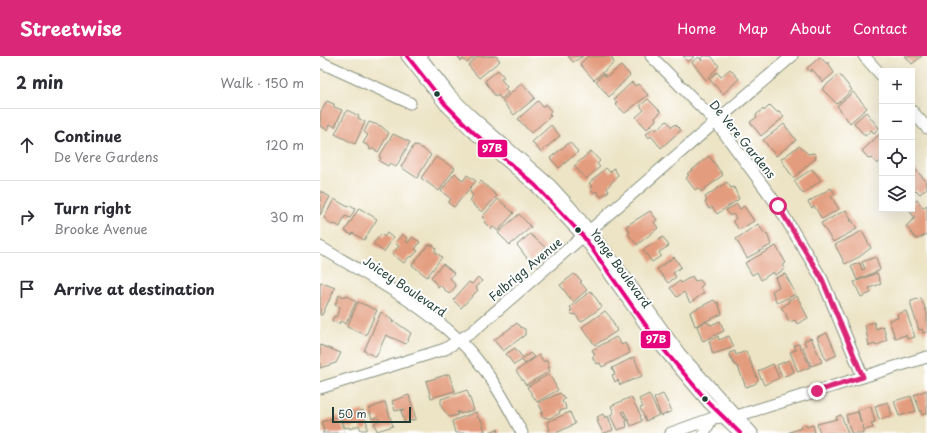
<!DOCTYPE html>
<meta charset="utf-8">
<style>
:root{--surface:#fff;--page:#f7f7f7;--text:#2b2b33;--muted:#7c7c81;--line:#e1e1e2;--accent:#db2777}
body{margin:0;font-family:"Playpen Sans",sans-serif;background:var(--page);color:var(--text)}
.controls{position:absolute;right:12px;top:12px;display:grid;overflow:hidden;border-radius:0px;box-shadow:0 4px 16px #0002}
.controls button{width:36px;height:36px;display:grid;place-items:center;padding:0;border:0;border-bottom:1px solid var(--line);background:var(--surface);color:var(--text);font:20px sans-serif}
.scale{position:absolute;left:12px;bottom:10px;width:79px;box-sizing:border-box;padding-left:4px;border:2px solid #1f3d34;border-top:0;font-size:11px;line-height:14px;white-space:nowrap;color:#1f3d34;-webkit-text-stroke:3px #fff;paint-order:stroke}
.stop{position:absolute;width:12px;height:12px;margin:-9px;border:3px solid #db2777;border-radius:50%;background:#fff}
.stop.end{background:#db2777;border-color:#fff;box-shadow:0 1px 4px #0008}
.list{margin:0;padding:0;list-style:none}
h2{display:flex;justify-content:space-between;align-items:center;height:52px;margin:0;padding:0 16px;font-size:17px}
h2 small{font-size:13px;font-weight:400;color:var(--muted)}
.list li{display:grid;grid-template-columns:26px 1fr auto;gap:12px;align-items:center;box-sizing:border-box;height:72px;padding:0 16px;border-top:1px solid var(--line)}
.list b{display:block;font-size:15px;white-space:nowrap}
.list p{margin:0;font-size:13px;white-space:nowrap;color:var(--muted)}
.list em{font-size:13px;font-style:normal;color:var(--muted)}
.icon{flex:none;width:22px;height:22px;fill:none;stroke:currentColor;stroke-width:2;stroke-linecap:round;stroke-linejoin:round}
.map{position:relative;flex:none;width:607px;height:377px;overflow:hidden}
header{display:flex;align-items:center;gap:24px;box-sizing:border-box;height:56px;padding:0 20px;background:var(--accent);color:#fff}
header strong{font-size:19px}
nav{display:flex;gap:22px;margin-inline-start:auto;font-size:14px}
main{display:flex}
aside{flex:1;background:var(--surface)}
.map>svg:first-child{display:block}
.building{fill:#e39c7e}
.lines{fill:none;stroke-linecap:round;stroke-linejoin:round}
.minor-casing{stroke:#86907d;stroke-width:13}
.minor{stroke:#fff;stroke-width:11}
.bus-1-casing{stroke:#fff;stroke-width:7}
.bus-1{stroke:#e5007d;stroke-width:4}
.route{stroke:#db2777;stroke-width:5}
.bus-dot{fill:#1f3d34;stroke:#fff;stroke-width:1.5}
.labels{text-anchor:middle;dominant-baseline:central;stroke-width:4;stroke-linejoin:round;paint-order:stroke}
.street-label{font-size:12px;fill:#1f3d34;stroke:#fff}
.line-badge{stroke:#fff;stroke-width:1.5}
.badge-label{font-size:11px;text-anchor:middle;font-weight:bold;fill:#fff}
</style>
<header>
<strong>Streetwise</strong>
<nav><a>Home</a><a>Map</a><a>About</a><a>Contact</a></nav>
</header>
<main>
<aside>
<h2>2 min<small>Walk · 150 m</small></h2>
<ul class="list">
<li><svg class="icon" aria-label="ahead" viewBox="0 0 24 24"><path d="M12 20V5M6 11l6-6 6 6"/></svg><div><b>Continue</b><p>De Vere Gardens</p></div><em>120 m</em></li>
<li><svg class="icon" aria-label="right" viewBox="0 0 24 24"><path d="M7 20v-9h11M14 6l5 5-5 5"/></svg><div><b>Turn right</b><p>Brooke Avenue</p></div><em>30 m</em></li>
<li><svg class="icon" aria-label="arrive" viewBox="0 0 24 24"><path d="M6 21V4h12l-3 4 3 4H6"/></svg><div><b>Arrive at destination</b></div></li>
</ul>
</aside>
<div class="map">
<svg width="607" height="377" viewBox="0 0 607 377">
<rect width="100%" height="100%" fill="#fff"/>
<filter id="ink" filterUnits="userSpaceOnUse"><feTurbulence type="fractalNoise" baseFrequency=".025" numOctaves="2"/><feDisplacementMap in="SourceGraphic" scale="8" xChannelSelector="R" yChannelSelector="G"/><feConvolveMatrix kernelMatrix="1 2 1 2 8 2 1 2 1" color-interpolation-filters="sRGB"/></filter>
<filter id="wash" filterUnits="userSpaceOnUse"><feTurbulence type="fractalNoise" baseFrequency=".012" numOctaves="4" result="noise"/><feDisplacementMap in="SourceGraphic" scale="16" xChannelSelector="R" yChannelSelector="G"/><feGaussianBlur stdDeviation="0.9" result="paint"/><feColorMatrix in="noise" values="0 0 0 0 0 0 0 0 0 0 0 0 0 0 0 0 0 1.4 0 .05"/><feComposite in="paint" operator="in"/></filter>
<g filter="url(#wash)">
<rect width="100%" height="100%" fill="#ede4c6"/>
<g id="blocks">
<path class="building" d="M155 0 147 7 143 3 141 5 138 1Z
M158 0H176L180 5 159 22 148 9Z
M248 0H263L253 6Z
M268 0H291L294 7 274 24 260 8Z
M363 0H375L368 6Z
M383 0H391L399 10 386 24 372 6 379 1 382 5 381 2Z
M585 0H602L592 8Z
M500 1 507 8 508 6 514 17 503 26 492 13 490 16 487 12Z
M301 10 310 19 289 41 276 25 284 18 286 21Z
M410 13 419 23 403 38 389 23 397 16 401 21Z
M178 14 184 21 181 23 187 31 185 33 188 37 181 43 178 39 176 41 165 25Z
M519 18 532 34 517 48 502 33Z
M312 26 315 30 318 28 328 39 305 57 295 48 297 47 294 43Z
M202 27 215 42 194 59 182 45Z
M533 36 547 52 530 67 517 50Z
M328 43 341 56 335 62 336 64 327 73 316 61 324 54 320 50Z
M7 45 14 48V51L22 54 15 71 10 68 8 74 0 70V57Z
M218 45 223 51 225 48 231 55 229 58 231 60 211 77 198 63Z
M450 49 458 57 459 55 464 61 441 80 430 66 437 61 436 59 443 53 444 55Z
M27 54 39 60 38 62 45 66 35 88 15 78Z
M546 56 559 72 554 77 551 74 545 80 534 67Z
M347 65 352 71 355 68 361 74 341 92 331 80 329 82 326 78 334 71 336 74Z
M49 66 61 70 69 77 58 96 53 93 50 94 49 90 43 87 48 79 44 76Z
M464 68 476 84 456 100 443 84Z
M231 69 240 80 221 96 212 86Z
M562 76V104L557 108 552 102 549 103 542 95Z
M73 78 90 86 76 111 70 107 68 110 59 105 61 102 59 101Z
M250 86 258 96 239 112 230 102Z
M94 89 102 92 111 99 97 122 81 111Z
M479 90 488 98 494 97 496 99 495 103 473 122 461 103Z
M271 95 280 105 277 108 280 111 266 123 254 110Z
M389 100 403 119 381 136 378 132 375 134 366 122 369 119 367 118Z
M116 101 135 112 119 135 101 122Z
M286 112 290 116 294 112 298 119 287 132 289 135 281 141 276 135 273 137 270 132 272 131 269 127Z
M594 112 607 126V132L600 138 596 134 592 137V114Z
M492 113 501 124 483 138 474 125Z
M135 117 143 125 147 119 156 125 134 151 128 147 131 143 121 135Z
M161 125 177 140 162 156 153 149 154 148 150 145 153 139 150 136Z
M407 126 411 132 414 131 419 143 397 158 392 151 389 153 385 146 387 145 385 141Z
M511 132 515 138 511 140 519 153 502 163 494 150 492 152 488 146Z
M0 135 10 141 0 159Z
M14 143 28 151 29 149 35 153 30 162 25 160 20 171 15 168 12 169 4 162Z
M178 143 194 157 178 175 173 171 171 173 164 166 166 164 162 161Z
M597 144 603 152 607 149V178L598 183 595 182 586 170 595 162 588 153H592V148Z
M417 148 420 153 424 150 434 165 419 174 413 165 416 162 413 158 410 160 406 154Z
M39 152 57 163 44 184 33 177 32 179 25 175Z
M526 154 531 164 529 166 532 164 537 173 513 186 501 167Z
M330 155 337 164 334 166 338 172 317 189 308 178 310 176 306 170Z
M199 158 211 171 190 189 178 177Z
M438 168 445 178 447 177 451 189 427 202 416 183Z
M542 175 551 192 539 201 525 208 515 189Z
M67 177 73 182 64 196 53 188 61 178 64 181Z
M82 178 88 183 86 185 88 187 92 181 100 186 95 193 98 195 92 201 90 200 84 207 72 198 79 190 75 187Z
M210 178 226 192 210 206 197 189Z
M343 181 349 190 339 196 341 200 332 206 323 194Z
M108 189H113L116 192 115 196 122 201 107 221 92 209Z
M456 190 466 207 462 209 465 213 455 219 453 216 441 224 437 216 432 219 425 207Z
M354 201 361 211 353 217 356 221 348 227 337 213Z
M556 201 560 214 537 224 531 210 540 207 542 214 545 213 542 206Z
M123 208 134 217 130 222 136 230 129 238 120 229 118 231 111 221Z
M557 217 561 228 549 232 551 237 541 241 534 226Z
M254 218 262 225 260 226 267 234 253 246 240 229Z
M465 218 476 238 457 247 452 235 459 231 455 222Z
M372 220 375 225 380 224 383 228 380 232 384 237 370 247 364 236 357 241 350 232 360 225 361 227Z
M158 221 162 225 156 232 158 234 141 252 133 244 149 226 152 228Z
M0 226 15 232 2 259H0Z
M271 235 282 251 261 266 255 258 253 259 250 256 252 254 250 251Z
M19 239 25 241 26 239 36 246 26 268 20 265 19 268 12 265 14 260 16 261 20 251 15 249Z
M477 240 488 262 477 268 475 264 469 266 465 256 461 252 469 246 468 244Z
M601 242 607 257V276L603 277 602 273 599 274 591 250V245Z
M394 244 396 247 398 246 402 258 375 270 370 256Z
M38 246 57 254 46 279 27 271Z
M285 255 291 262 297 275 275 289 262 271Z
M586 255 595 281 587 283 586 279 575 282 569 264 578 262 577 258Z
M61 256 72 264 73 267 74 265 91 277 86 288 66 279 56 301 44 295Z
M400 265 404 275 383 285 382 284 377 270 386 266 391 269Z
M554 266 556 273 563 270 567 284 556 290V288L549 290 545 269Z
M197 267 200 271 205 273V279L183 295 174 284Z
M507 277 517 299 506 304 497 281Z
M398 280 399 284 409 280 414 291 393 298 389 285Z
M296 281 302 289 305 287 310 297 282 311 280 307 277 308 273 303V300L275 299 272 294Z
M491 282 502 306 491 310 483 291 486 289 484 285Z
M479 288 490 311 478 316 470 296 476 294 474 289Z
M0 289 21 297 16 307 0 312Z
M195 292 203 302 210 297 214 301 205 308 202 304 194 309 186 298Z
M415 295 416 299 426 295 438 324 435 328 426 331 418 311 414 308 409 297Z
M219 299 224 306 226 304 230 311 228 312 230 315 206 329 196 315Z
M314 301 322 320 300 329 298 324 295 326 292 319 295 318 292 312Z
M469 304 474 316 462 321 457 309Z
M453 308 459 322 444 329 438 315Z
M129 318 135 335 111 342 106 325Z
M229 318 238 334 217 346 207 331Z
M147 334 154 354 140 358V356H137L138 359 129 361 121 350V343Z
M607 334V357L602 359 594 339Z
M240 337 245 342 242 346 245 348 246 353 239 355 240 357 228 363 226 361 223 362 221 357 223 356 218 347Z
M329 338 339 359 326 365 320 352 323 351 319 343Z
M343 338 352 355 341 360 334 342Z
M89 339 96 363 85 367 81 355 84 353 75 355 72 345Z
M591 340 596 355 579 360 574 345Z
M311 341 321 360 320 361 322 365 311 370 304 355 302 356 307 364 306 365 307 371 297 374 290 359 294 357 291 350Z
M65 346 73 370 57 375 54 367 59 365 58 361 52 363 49 353Z
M568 346 572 359 559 364 555 350Z
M548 351H551L555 366 551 367 553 372 544 374 543 369V377H531L526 359 538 356 541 367 538 354Z
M43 354 47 367V374H41L39 369 30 373 29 371 25 372 21 361Z
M156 356 158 362 162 365 165 375 158 377H135L132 365Z
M250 356 255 368 236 377H228L227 375 230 374 227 366Z
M283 358 285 362 288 360 293 374 285 377H283L277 365H279L277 361Z
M521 359 528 377H500L497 368 517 363 516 361Z
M19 360 25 377H2L4 375 2 366Z
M486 369 487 371 493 369 495 377H467L481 372 480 370Z
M178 373 179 377H166Z"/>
</g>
</g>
<g filter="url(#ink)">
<use href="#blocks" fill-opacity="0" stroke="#86907d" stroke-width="1"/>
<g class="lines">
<g class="minor-casing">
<path id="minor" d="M87 0 125 48 153 76 215 129 263 180 339 288 388 346 420 377
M100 0 130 39 150 59 231 130 252 153 297 210 360 298 432 377
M331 0 396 66 458 150 502 223 543 321
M544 0 562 20
M0 6 90 47
M592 55 607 72
M0 191C47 219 99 246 139 284 166 310 185 344 202 377
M0 332 125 293 152 276 472 0
M351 377 393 362 402 361 407 363 607 301
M384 377 391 364"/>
</g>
<use href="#minor" class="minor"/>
<g class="bus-1-casing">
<path id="bus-1" d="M87 0 125 48 153 76 215 129 263 180 339 288 388 346 420 377"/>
</g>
<use href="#bus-1" class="bus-1"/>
</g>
</g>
<g class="lines" filter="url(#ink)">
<path class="route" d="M458 150 502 223 543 321 497 335"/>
</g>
<g class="bus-dot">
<circle cx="117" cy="38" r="3.5"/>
<circle cx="258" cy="174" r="3.5"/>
<circle cx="385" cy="343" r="3.5"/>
</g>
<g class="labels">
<g class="street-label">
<text transform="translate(423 83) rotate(51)">De Vere Gardens</text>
<text transform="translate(301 212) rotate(54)">Yonge Boulevard</text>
<text transform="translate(205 213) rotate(-40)">Felbrigg Avenue</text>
<text transform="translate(85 230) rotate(34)">Joicey Boulevard</text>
</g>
</g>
<g class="line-badge">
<rect x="157" y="83" width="31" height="19" rx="4" fill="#e5007d"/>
<rect x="320" y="274" width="31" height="19" rx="4" fill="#e5007d"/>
</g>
<g class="badge-label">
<text x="172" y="96">97B</text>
<text x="336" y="287">97B</text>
</g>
</svg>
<div class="controls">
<button>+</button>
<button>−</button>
<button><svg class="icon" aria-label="locate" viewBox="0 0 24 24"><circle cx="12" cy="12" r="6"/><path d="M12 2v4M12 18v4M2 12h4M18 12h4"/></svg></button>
<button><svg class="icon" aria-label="layers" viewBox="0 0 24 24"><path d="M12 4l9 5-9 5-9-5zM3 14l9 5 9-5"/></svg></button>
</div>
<div class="scale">50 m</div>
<div class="stop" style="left:458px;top:150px"></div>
<div class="stop end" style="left:497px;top:335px"></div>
</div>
</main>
